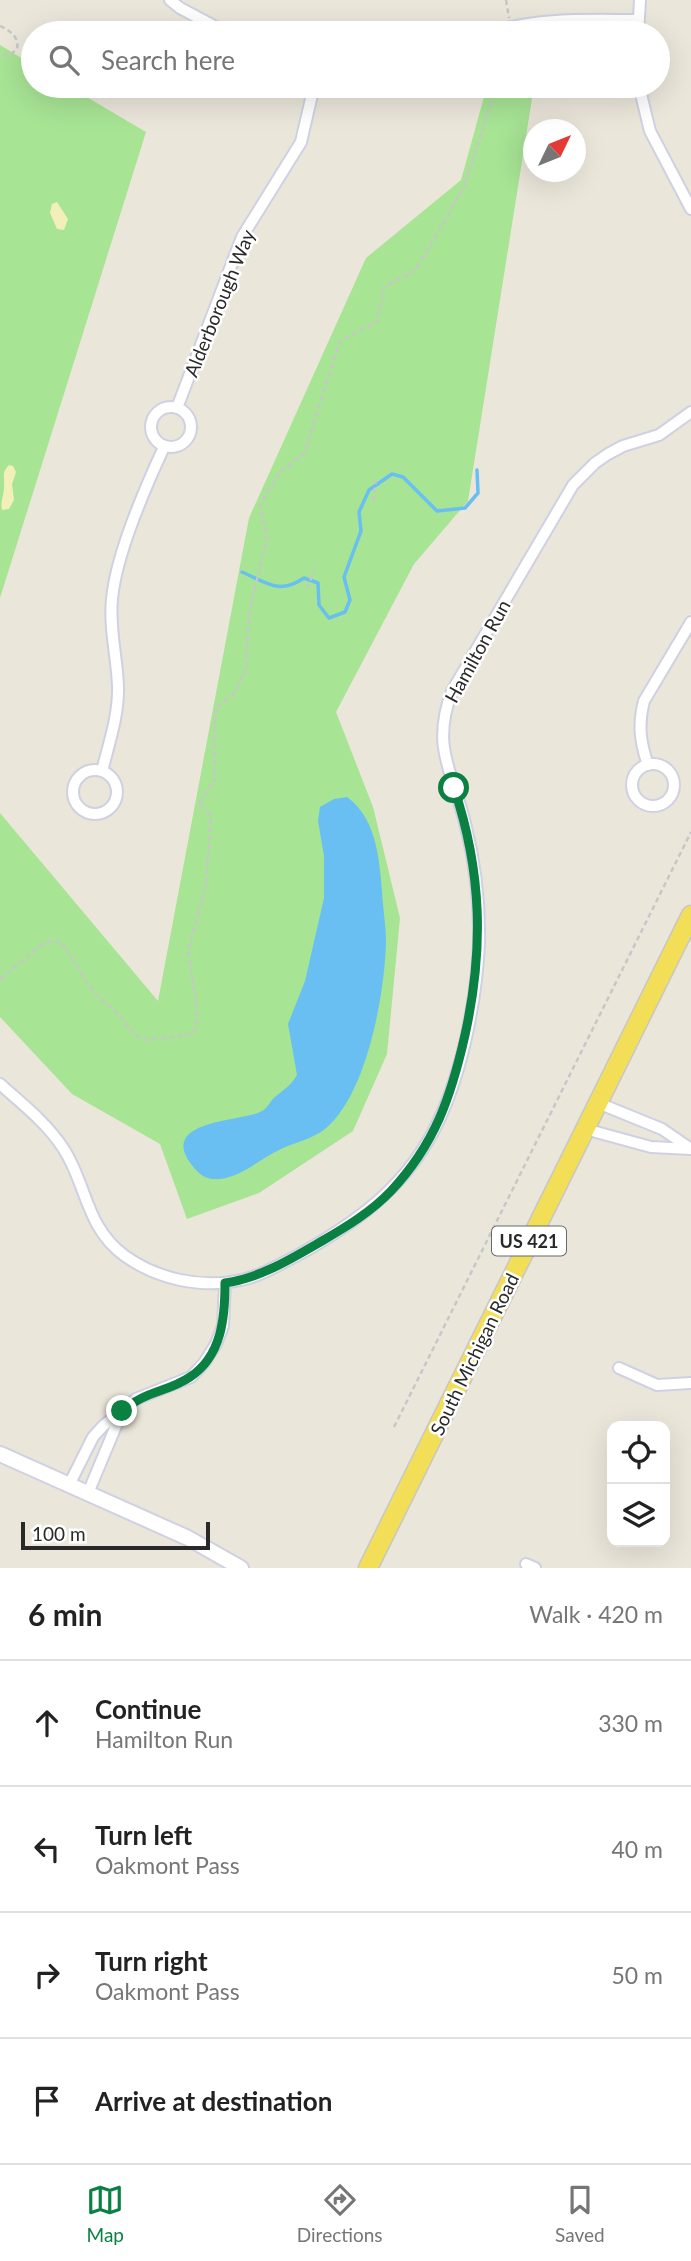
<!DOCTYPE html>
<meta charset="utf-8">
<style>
:root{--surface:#fff;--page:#f2f2f2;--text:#222;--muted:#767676;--line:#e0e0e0;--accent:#0b8043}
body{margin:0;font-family:Lato,sans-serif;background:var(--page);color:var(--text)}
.controls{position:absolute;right:21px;bottom:21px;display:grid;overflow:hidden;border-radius:14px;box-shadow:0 7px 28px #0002}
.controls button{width:63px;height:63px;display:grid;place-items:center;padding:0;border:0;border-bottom:2px solid var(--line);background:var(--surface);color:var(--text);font:35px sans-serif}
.compass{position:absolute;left:523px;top:119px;width:63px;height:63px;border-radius:50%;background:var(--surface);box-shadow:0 7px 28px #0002;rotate:47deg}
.scale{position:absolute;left:21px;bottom:18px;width:189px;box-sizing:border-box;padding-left:7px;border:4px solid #292929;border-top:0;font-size:19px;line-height:24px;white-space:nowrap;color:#292929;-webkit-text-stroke:5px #fff;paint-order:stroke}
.stop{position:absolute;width:21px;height:21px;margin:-16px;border:5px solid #0b8043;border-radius:50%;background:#fff}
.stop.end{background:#0b8043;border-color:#fff;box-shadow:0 2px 7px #0008}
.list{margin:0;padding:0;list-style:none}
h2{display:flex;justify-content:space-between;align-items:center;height:91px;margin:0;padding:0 28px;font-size:30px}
h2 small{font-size:23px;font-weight:400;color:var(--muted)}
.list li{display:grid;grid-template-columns:46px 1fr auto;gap:21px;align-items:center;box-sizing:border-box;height:126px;padding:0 28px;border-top:2px solid var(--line)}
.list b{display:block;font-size:26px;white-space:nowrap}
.list p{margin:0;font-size:23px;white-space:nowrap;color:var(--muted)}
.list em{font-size:23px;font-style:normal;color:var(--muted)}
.icon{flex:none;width:38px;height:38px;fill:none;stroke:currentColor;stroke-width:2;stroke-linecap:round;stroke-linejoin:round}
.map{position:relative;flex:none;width:691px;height:1568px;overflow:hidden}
.search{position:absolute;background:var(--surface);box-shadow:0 7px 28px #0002;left:21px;right:21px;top:21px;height:77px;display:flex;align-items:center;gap:18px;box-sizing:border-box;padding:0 24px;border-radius:38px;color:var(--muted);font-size:26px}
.sheet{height:595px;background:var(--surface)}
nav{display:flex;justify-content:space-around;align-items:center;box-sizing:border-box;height:98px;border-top:2px solid var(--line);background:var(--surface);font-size:19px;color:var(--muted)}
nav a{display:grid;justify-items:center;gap:4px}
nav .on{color:var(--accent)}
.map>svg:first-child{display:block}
.green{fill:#a7e494}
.sand{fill:#f2efbb}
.water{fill:#69bff1}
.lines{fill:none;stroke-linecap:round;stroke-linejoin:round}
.stream{stroke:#69bff1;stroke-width:3.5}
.minor-casing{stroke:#cfd1e2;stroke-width:14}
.tertiary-casing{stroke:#cfd1e2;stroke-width:18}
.primary-casing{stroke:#c7c7c7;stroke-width:21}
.path{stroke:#c7c7c7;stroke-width:2.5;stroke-dasharray:5 3.5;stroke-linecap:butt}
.minor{stroke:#fff;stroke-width:10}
.tertiary{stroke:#fff;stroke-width:14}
.primary{stroke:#f3df57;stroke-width:18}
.route{stroke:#0b8043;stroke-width:9}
.labels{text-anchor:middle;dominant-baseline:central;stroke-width:5;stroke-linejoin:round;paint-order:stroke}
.shield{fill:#fff;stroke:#696969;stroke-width:2}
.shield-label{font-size:18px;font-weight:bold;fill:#292929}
.street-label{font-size:19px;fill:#292929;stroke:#fff}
</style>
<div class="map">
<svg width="691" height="1568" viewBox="0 0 691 1568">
<rect width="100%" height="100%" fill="#ebe6da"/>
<path class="green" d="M0 45 33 65V86H68L146 132 0 598Z
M487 86H534L468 501 414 564 336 712 373 807 400 918 387 1054 353 1131 259 1193 187 1219 160 1144 72 1094 0 1017V813L158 1001 249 518 366 258 461 180Z"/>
<path class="sand" d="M57 202 68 219 64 230 57 229 50 213 52 204Z
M9 465 13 466 16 472 12 484 14 500 9 509 2 510C0 501 4 497 4 487 5 477 1 473 9 465Z"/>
<path class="water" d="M347 797C379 820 380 867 383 904 384 916 386 929 386 941 385 993 367 1095 325 1129 312 1139 296 1142 281 1149 270 1154 260 1161 249 1168 233 1177 211 1187 196 1170 190 1163 181 1152 184 1142 191 1120 243 1120 260 1112 268 1109 269 1102 275 1097 283 1090 291 1086 297 1075L288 1024 305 981 324 898V856L318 821 320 807 334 799Z"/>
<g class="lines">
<path class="stream" d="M242 572C267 583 279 595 304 578L318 583 319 605 329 618 345 612 350 600 344 577 361 531 359 512 369 490 392 474 403 477 437 511 465 508 478 493 477 470"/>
<g class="minor-casing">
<path id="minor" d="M170 0 180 8 227 33
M489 33C538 17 587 20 637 20
M638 33 640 0
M639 86 650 131 691 209
M151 427a20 20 0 1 1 40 0a20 20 0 1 1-40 0Z
M177 408 242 237 301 142 314 86
M632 785a21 21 0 1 1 42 0a21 21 0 1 1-42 0Z
M648 765C640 742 638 724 644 701L691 622
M73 792a22 22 0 1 1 44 0a22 22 0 1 1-44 0Z
M102 771C109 743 119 714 118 686 117 657 109 628 112 599 116 554 145 488 164 447
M0 1084C22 1104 47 1123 63 1148 87 1184 85 1227 125 1256 157 1279 202 1289 241 1280 261 1276 280 1264 298 1255 354 1224 402 1190 433 1132 461 1079 476 1004 479 944 480 904 475 862 465 823 452 770 431 747 452 691L573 485 595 463 608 454 623 446 659 435 691 412
M598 1103 662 1129 691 1149
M585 1129 651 1147 691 1149
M619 1368 657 1385 691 1383
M69 1485 93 1437 103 1426 136 1399 191 1377 204 1363 216 1344 223 1326 225 1283
M88 1493 121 1414
M526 1564 535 1568"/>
</g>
<g class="tertiary-casing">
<path id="tertiary" d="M0 1454 188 1538 241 1568"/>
</g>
<g class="primary-casing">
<path id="primary" d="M368 1568 691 915"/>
</g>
<path class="path" d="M506 0 509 18
M0 26C11 31 19 37 17 49L10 55 0 57
M373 501 376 480
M307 588 315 569
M0 979 43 944 53 940 62 943 94 993 119 1015 134 1034 145 1040 189 1035 194 1032 197 1025 196 1002 188 951 206 884 211 816 199 804 215 779 214 730 217 706 235 693 246 668 249 613 267 537 260 505 281 471 304 454 340 341 377 322 384 287 416 270 464 187 497 86
M394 1427 691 832"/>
<use href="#minor" class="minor"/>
<use href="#tertiary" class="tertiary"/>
<use href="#primary" class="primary"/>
</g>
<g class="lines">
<path class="route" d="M122 1411C145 1391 168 1392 190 1377 222 1356 225 1317 225 1283 260 1278 291 1259 322 1241 346 1227 371 1212 391 1191 435 1144 451 1097 465 1035 484 949 482 872 454 788"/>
</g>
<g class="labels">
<rect class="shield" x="492" y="1226.5" width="74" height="29" rx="5"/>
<g class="shield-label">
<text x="529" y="1241">US 421</text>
</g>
<g class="street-label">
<text transform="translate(219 303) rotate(-68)">Alderborough Way</text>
<text transform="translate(477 651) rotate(-61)">Hamilton Run</text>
<text transform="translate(474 1354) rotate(-64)">South Michigan Road</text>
</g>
</g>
</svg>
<div class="controls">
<button><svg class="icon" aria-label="locate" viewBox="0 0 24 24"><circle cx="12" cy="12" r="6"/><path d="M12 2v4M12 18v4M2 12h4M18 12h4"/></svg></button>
<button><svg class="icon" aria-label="layers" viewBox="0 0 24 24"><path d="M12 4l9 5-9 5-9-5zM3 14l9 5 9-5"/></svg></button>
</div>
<svg class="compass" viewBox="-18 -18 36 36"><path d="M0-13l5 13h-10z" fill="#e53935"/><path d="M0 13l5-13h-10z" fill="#767676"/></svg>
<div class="scale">100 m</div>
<div class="stop" style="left:454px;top:788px"></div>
<div class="stop end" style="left:122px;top:1411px"></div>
<div class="search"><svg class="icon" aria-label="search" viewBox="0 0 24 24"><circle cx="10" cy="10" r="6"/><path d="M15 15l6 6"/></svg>Search here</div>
</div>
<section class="sheet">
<h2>6 min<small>Walk · 420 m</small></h2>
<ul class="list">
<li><svg class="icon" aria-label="ahead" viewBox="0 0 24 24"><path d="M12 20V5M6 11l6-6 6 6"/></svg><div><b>Continue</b><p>Hamilton Run</p></div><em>330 m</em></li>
<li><svg class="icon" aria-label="left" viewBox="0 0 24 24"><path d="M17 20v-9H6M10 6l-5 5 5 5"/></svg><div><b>Turn left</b><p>Oakmont Pass</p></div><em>40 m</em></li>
<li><svg class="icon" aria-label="right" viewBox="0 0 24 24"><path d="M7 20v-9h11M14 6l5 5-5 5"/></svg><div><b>Turn right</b><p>Oakmont Pass</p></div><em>50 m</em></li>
<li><svg class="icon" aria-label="arrive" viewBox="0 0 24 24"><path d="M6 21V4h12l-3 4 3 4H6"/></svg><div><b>Arrive at destination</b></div></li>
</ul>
</section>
<nav>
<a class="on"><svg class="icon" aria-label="map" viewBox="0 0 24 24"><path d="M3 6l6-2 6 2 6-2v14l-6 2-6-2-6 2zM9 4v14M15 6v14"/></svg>Map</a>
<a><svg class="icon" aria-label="directions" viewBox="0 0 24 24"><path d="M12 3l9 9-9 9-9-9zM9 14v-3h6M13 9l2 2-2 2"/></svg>Directions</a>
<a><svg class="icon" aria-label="saved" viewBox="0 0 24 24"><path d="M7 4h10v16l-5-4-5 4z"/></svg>Saved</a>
</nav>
